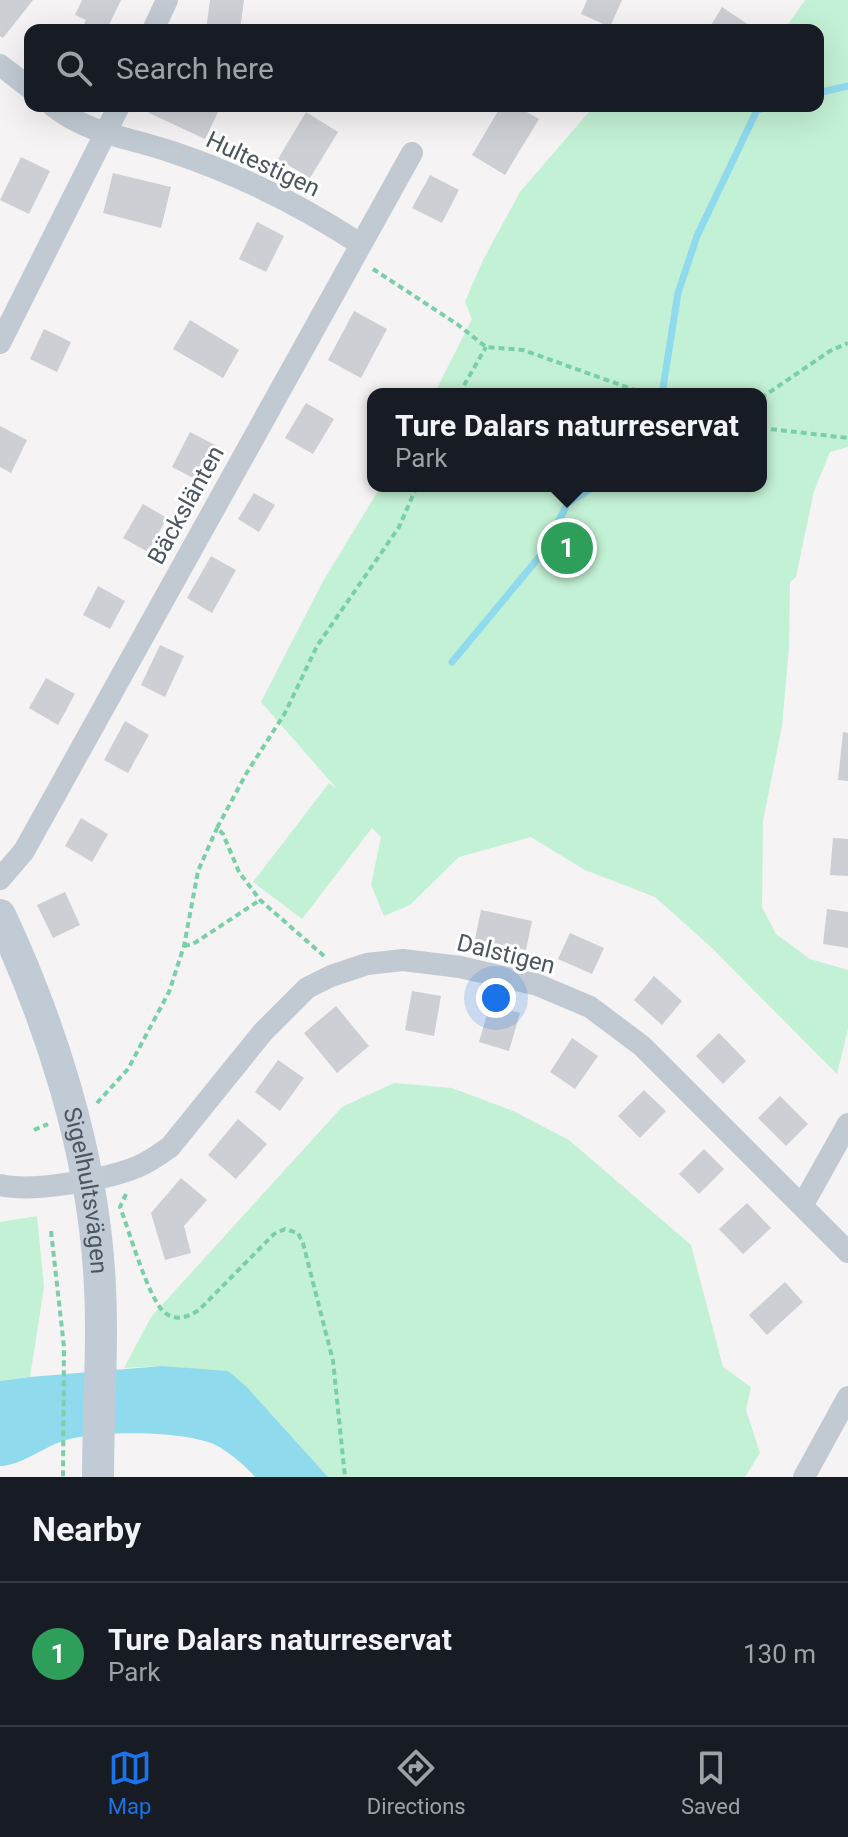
<!DOCTYPE html>
<meta charset="utf-8">
<style>
:root{--surface:#171b24;--page:#20242c;--text:#f1f3f6;--muted:#9ea1a6;--line:#363941;--accent:#1a73e8}
body{margin:0;font-family:Roboto,sans-serif;background:var(--page);color:var(--text)}
.you{position:absolute;left:496px;top:998px;width:28px;height:28px;margin:-20px;border:6px solid #fff;border-radius:50%;background:#1a73e8;box-shadow:0 0 0 12px #1a73e833}
.badge{display:grid;place-items:center;width:52px;height:52px;border-radius:50%;background:var(--accent);color:#fff;font-size:26px;font-weight:700}
.pin{position:absolute;translate:-50% -50%;border:4px solid #fff;box-shadow:0 2px 8px #0006}
.popup{position:absolute;left:367px;top:388px;width:400px;height:104px;box-sizing:border-box;display:grid;place-content:center;border-radius:16px;background:var(--surface);filter:drop-shadow(0 2px 6px #0005);font-size:26px;white-space:nowrap;color:var(--muted)}
.popup b{font-size:30px;color:var(--text)}
.popup::after{content:'';position:absolute;left:50%;top:100%;margin-left:-16px;border:16px solid transparent;border-top-color:var(--surface)}
.list{margin:0;padding:0;list-style:none}
h2{display:flex;justify-content:space-between;align-items:center;height:104px;margin:0;padding:0 32px;font-size:34px}
h2 small{font-size:26px;font-weight:400;color:var(--muted)}
.list li{display:grid;grid-template-columns:52px 1fr auto;gap:24px;align-items:center;box-sizing:border-box;height:144px;padding:0 32px;border-top:2px solid var(--line)}
.list b{display:block;font-size:30px;white-space:nowrap}
.list p{margin:0;font-size:26px;white-space:nowrap;color:var(--muted)}
.list em{font-size:26px;font-style:normal;color:var(--muted)}
.icon{flex:none;width:44px;height:44px;fill:none;stroke:currentColor;stroke-width:2;stroke-linecap:round;stroke-linejoin:round}
.map{position:relative;flex:none;width:848px;height:1477px;overflow:hidden}
.search{position:absolute;background:var(--surface);box-shadow:0 8px 32px #0002;left:24px;right:24px;top:24px;height:88px;display:flex;align-items:center;gap:20px;box-sizing:border-box;padding:0 28px;border-radius:16px;color:var(--muted);font-size:30px}
.sheet{height:248px;background:var(--surface)}
nav{display:flex;justify-content:space-around;align-items:center;box-sizing:border-box;height:112px;border-top:2px solid var(--line);background:var(--surface);font-size:22px;color:var(--muted)}
nav a{display:grid;justify-items:center;gap:4px}
nav .on{color:var(--accent)}
.map>svg:first-child{display:block}
.green{fill:#c3f1d5}
.water{fill:#90daee}
.lines{fill:none;stroke-linecap:round;stroke-linejoin:round}
.stream{stroke:#90daee;stroke-width:7}
.building{fill:#cdcfd5}
.path{stroke:#7ad0a6;stroke-width:4;stroke-dasharray:6 4;stroke-linecap:butt}
.street{stroke:#c1cad2;stroke-width:22}
.secondary{stroke:#c1cbd6;stroke-width:32}
.labels{text-anchor:middle;dominant-baseline:central;stroke-width:6;stroke-linejoin:round;paint-order:stroke}
.street-label{font-size:24px;fill:#4a5661;stroke:#fff}
</style>
<div class="map">
<svg width="848" height="1477" viewBox="0 0 848 1477">
<rect width="100%" height="100%" fill="#f5f3f3"/>
<path class="green" d="M805 0H848V447L830 452 814 491 796 577 790 582 789 647 782 726 763 821 762 907 776 934 810 959 848 970V1029L837 1074 711 947 655 897 585 870 531 837 459 857 410 905 384 916 371 885 381 837 372 828 302 919 253 882 329 783 337 789 261 702 322 583 381 486H761V394H434L472 319 465 302 483 260 520 192 594 106H818V30H784Z
M394 1083 452 1088 513 1111 569 1140 691 1245 723 1367 751 1387 746 1410 760 1453 745 1477H328L246 1386 228 1372 162 1366 124 1368 151 1317 342 1107Z
M37 1216 44 1287 30 1377 0 1381V1222Z"/>
<path class="water" d="M162 1366 228 1371 246 1386 328 1477H255C245 1465 226 1449 211 1443 177 1431 97 1430 63 1441 42 1448 22 1465 0 1466V1381L30 1377Z"/>
<g class="lines">
<path class="stream" d="M818 93 848 86
M662 394 678 293 697 236 757 110 772 106
M452 662 540 556 568 503 595 486"/>
</g>
<path class="building" d="M0 0H33L3 38 0 36Z
M82 0H121L109 25 112 27 111 30H81L86 20 75 15Z
M210 0H244L240 30H206Z
M587 0H622L610 27 581 14Z
M722 7 749 25 746 30H708Z
M152 106H216L220 108 205 139 149 113Z
M501 106H516L539 119 505 175 472 155Z
M306 112 338 132 310 178 278 159Z
M21 157 50 171 29 214 0 200Z
M113 173 171 187 161 228 103 213Z
M430 175 459 190 442 223 412 208Z
M257 222 284 236 266 272 239 259Z
M354 311 387 329 361 378 328 360Z
M190 320 239 350 223 378 173 349Z
M44 329 71 342 57 372 30 359Z
M306 403 334 419 313 454 285 438Z
M0 426 27 440 11 473 0 467Z
M190 432 219 447 201 482 172 467Z
M254 493 275 505 259 532 238 519Z
M143 504 167 518 148 552 123 538Z
M211 556 236 570 212 613 187 598Z
M98 586 125 601 110 629 83 615Z
M160 645 184 656 165 697 141 685Z
M46 678 75 694 58 725 29 708Z
M125 721 149 735 128 773 104 760Z
M843 732 848 733V781L838 780Z
M81 818 108 834 92 862 65 846Z
M833 838 848 839V876L830 875Z
M65 892 80 925 53 938 37 905Z
M827 909 848 912V948L823 944Z
M481 910 532 921 526 950 475 939Z
M570 933 604 948 592 974 558 959Z
M654 976 682 1001 662 1025 634 1000Z
M412 991 441 996 434 1036 405 1030Z
M490 1004 520 1013 509 1051 479 1042Z
M336 1006 369 1046 337 1073 304 1033Z
M719 1033 746 1061 723 1084 696 1056Z
M572 1038 598 1056 575 1089 550 1072Z
M278 1060 304 1078 280 1111 255 1092Z
M644 1090 666 1111 640 1138 618 1116Z
M780 1096 808 1124 786 1146 758 1118Z
M238 1119 267 1144 236 1179 208 1155Z
M704 1149 724 1169 699 1194 679 1174Z
M181 1178 207 1200 184 1226 191 1253 165 1260 151 1213Z
M747 1203 771 1228 743 1254 719 1229Z
M785 1282 803 1302 767 1335 749 1315Z"/>
<g class="lines">
<path class="path" d="M373 269 457 324 486 347 523 350 646 394
M459 394 486 347
M761 398 830 351 848 343
M761 428 848 438
M184 946 193 944 260 900
M324 956 260 900 239 872 223 834 217 828 246 774 285 713 317 646 399 527 417 486
M97 1103 128 1069 169 992 184 946 198 871 217 828
M34 1130 48 1124
M126 1194 120 1207C129 1230 148 1298 164 1312 176 1322 188 1317 199 1310L274 1234 285 1229 298 1233 303 1243 333 1361 345 1477
M51 1231 64 1347 63 1477"/>
<path class="street" d="M153 30 167 0
M0 65 30 88
M53 106C90 135 129 137 172 152 238 174 302 206 360 244
M0 343 119 106
M0 879 24 851 412 153
M0 1185C31 1193 108 1179 137 1167 149 1162 159 1155 170 1147L263 1032 307 988 331 976 367 964 403 960 460 967 538 985 590 1007 642 1046 848 1252
M802 1206 848 1124
M804 1477 848 1397"/>
<path class="secondary" id="s1" d="M0 915C51 1024 91 1150 99 1270 104 1339 98 1408 98 1477"/>
</g>
<g class="labels">
<g class="street-label">
<text transform="translate(263 164) rotate(25)">Hultestigen</text>
<text transform="translate(186 505) rotate(-61)">Bäckslänten</text>
<text transform="translate(506 954) rotate(14)">Dalstigen</text>
<text stroke="none"><textPath href="#s1" startOffset="290">Sigelhultsvägen</textPath></text>
</g>
</g>
</svg>
<div class="you"></div>
<div class="pin badge" style="left:567px;top:548px;background:#2e9e5b">1</div>
<div class="popup"><b>Ture Dalars naturreservat</b>Park</div>
<div class="search"><svg class="icon" aria-label="search" viewBox="0 0 24 24"><circle cx="10" cy="10" r="6"/><path d="M15 15l6 6"/></svg>Search here</div>
</div>
<section class="sheet">
<h2>Nearby<small></small></h2>
<ul class="list">
<li><span class="badge" style="background:#2e9e5b">1</span><div><b>Ture Dalars naturreservat</b><p>Park</p></div><em>130 m</em></li>
</ul>
</section>
<nav>
<a class="on"><svg class="icon" aria-label="map" viewBox="0 0 24 24"><path d="M3 6l6-2 6 2 6-2v14l-6 2-6-2-6 2zM9 4v14M15 6v14"/></svg>Map</a>
<a><svg class="icon" aria-label="directions" viewBox="0 0 24 24"><path d="M12 3l9 9-9 9-9-9zM9 14v-3h6M13 9l2 2-2 2"/></svg>Directions</a>
<a><svg class="icon" aria-label="saved" viewBox="0 0 24 24"><path d="M7 4h10v16l-5-4-5 4z"/></svg>Saved</a>
</nav>
